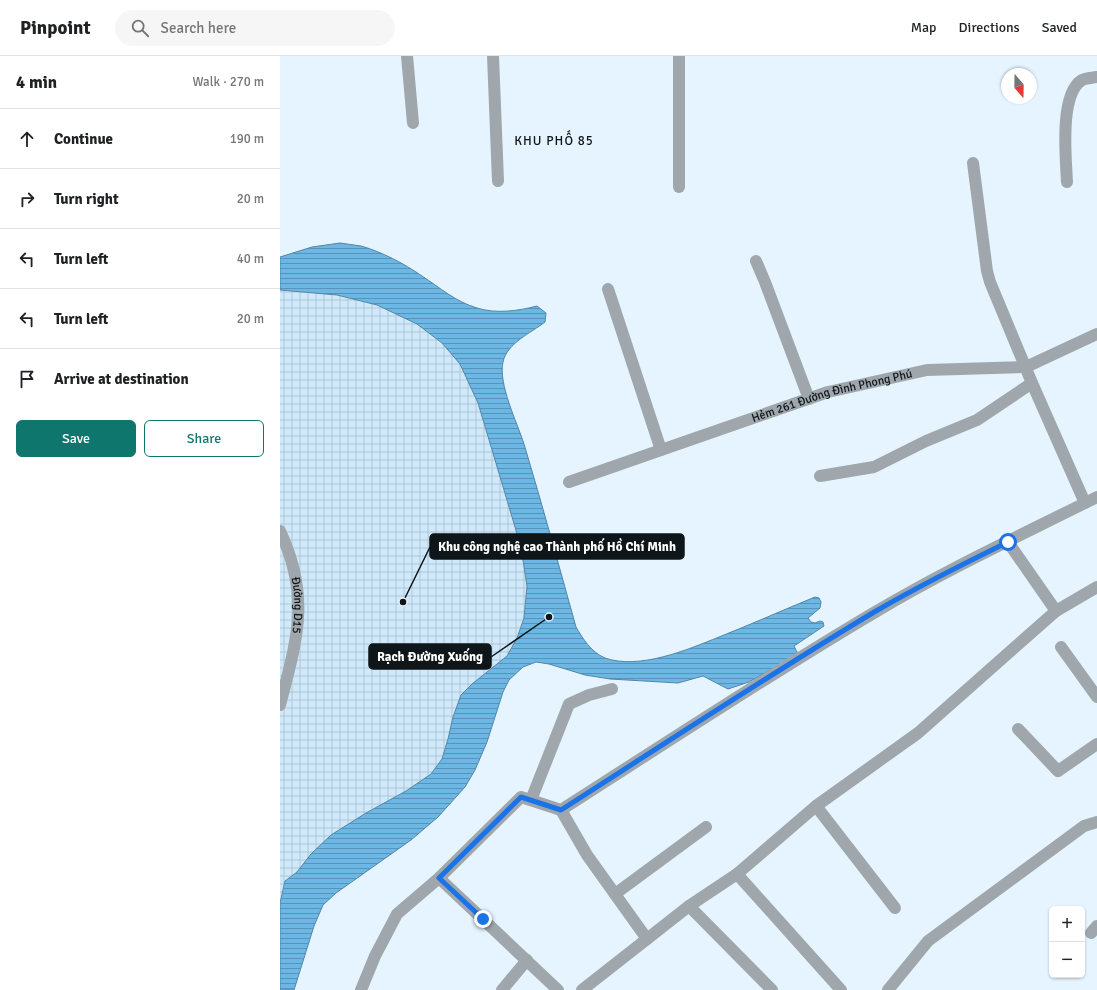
<!DOCTYPE html>
<meta charset="utf-8">
<style>
:root{--surface:#fff;--page:#f6f6f6;--text:#202124;--muted:#757577;--line:#e0e0e0;--accent:#0f766e}
body{margin:0;font-family:Signika,sans-serif;background:var(--page);color:var(--text)}
.controls{position:absolute;right:12px;bottom:12px;display:grid;overflow:hidden;border-radius:6px;box-shadow:0 1px 3px #0004}
.controls button{width:36px;height:36px;display:grid;place-items:center;padding:0;border:0;border-bottom:1px solid var(--line);background:var(--surface);color:var(--text);font:20px sans-serif}
.compass{position:absolute;left:721px;top:12px;width:36px;height:36px;border-radius:50%;background:var(--surface);box-shadow:0 1px 3px #0004;rotate:160deg}
.stop{position:absolute;width:12px;height:12px;margin:-9px;border:3px solid #1a73e8;border-radius:50%;background:#fff}
.stop.end{background:#1a73e8;border-color:#fff;box-shadow:0 1px 4px #0008}
.list{margin:0;padding:0;list-style:none}
h2{display:flex;justify-content:space-between;align-items:center;height:52px;margin:0;padding:0 16px;font-size:17px}
h2 small{font-size:13px;font-weight:400;color:var(--muted)}
.list li{display:grid;grid-template-columns:26px 1fr auto;gap:12px;align-items:center;box-sizing:border-box;height:60px;padding:0 16px;border-top:1px solid var(--line)}
.list b{display:block;font-size:15px;white-space:nowrap}
.list em{font-size:13px;font-style:normal;color:var(--muted)}
.actions{display:flex;gap:8px;padding:12px 16px}
.actions a{flex:1;padding:9px 0;border:1px solid var(--accent);border-radius:6px;text-align:center;font-size:14px;color:var(--accent)}
.actions .main{background:var(--accent);color:#fff}
.icon{flex:none;width:22px;height:22px;fill:none;stroke:currentColor;stroke-width:2;stroke-linecap:round;stroke-linejoin:round}
.map{position:relative;flex:none;width:817px;height:934px;overflow:hidden}
header{display:flex;align-items:center;gap:24px;box-sizing:border-box;height:56px;padding:0 20px;background:var(--surface);border-bottom:1px solid var(--line)}
header strong{font-size:19px}
nav{display:flex;gap:22px;margin-inline-start:auto;font-size:14px}
.search{width:280px;height:36px;background:var(--page);display:flex;align-items:center;gap:10px;box-sizing:border-box;padding:0 14px;border-radius:22px;color:var(--muted);font-size:15px}
main{display:flex}
aside{flex:1;background:var(--surface)}
.map>svg:first-child{display:block}
.industrial{fill:url(#industrial-grid)}
.water{fill:url(#water-rules);stroke:#5187a8}
.lines{fill:none;stroke-linecap:round;stroke-linejoin:round}
.minor{stroke:#9fa7ac;stroke-width:12}
.route{stroke:#1a73e8;stroke-width:5}
.labels{text-anchor:middle;dominant-baseline:central;stroke-width:4;stroke-linejoin:round;paint-order:stroke}
.street-label{font-size:12px;fill:#0f161a;stroke:#e5f4fe}
.neighbourhood-label{font-size:13px;letter-spacing:1px;fill:#0f161a;stroke:#e5f4fe}
.leader{fill:none;stroke:#0f161a;stroke-width:1.5}
.callout-dot{fill:#0f161a;stroke:#e5f4fe;stroke-width:1.5}
.callout{fill:#0f161a;stroke:#0f161a;stroke-width:1.5}
.callout-label{font-size:13px;text-anchor:middle;font-weight:bold;fill:#fff}
</style>
<header>
<strong>Pinpoint</strong>
<div class="search"><svg class="icon" aria-label="search" viewBox="0 0 24 24"><circle cx="10" cy="10" r="6"/><path d="M15 15l6 6"/></svg>Search here</div>
<nav><a>Map</a><a>Directions</a><a>Saved</a></nav>
</header>
<main>
<aside>
<h2>4 min<small>Walk · 270 m</small></h2>
<ul class="list">
<li><svg class="icon" aria-label="ahead" viewBox="0 0 24 24"><path d="M12 20V5M6 11l6-6 6 6"/></svg><div><b>Continue</b></div><em>190 m</em></li>
<li><svg class="icon" aria-label="right" viewBox="0 0 24 24"><path d="M7 20v-9h11M14 6l5 5-5 5"/></svg><div><b>Turn right</b></div><em>20 m</em></li>
<li><svg class="icon" aria-label="left" viewBox="0 0 24 24"><path d="M17 20v-9H6M10 6l-5 5 5 5"/></svg><div><b>Turn left</b></div><em>40 m</em></li>
<li><svg class="icon" aria-label="left" viewBox="0 0 24 24"><path d="M17 20v-9H6M10 6l-5 5 5 5"/></svg><div><b>Turn left</b></div><em>20 m</em></li>
<li><svg class="icon" aria-label="arrive" viewBox="0 0 24 24"><path d="M6 21V4h12l-3 4 3 4H6"/></svg><div><b>Arrive at destination</b></div></li>
</ul>
<div class="actions"><a class="main">Save</a><a>Share</a></div>
</aside>
<div class="map">
<svg width="817" height="934" viewBox="0 0 817 934">
<defs>
<pattern id="industrial-grid" width="8" height="8" patternUnits="userSpaceOnUse"><rect width="8" height="8" fill="#cfe8fa"/><path d="M0 4h8M4 0v8" fill="none" stroke="#b1c6d6"/></pattern>
<pattern id="water-rules" width="6" height="5" patternUnits="userSpaceOnUse"><rect width="6" height="5" fill="#6db7e5"/><path d="M0 2.5h6" fill="none" stroke="#5894b9"/></pattern>
</defs>
<rect width="100%" height="100%" fill="#e5f4fe"/>
<path class="industrial" d="M0 234 57 239 97 249 137 268 162 287 180 308 198 347 241 491 247 530 244 562 237 582 227 600 214 611 168 683 162 703 151 718 31 798 17 816 5 825 0 847Z"/>
<path class="water" d="M60 187C67 188 74 189 81 190 102 196 123 207 142 220 159 231 176 246 197 252 216 258 238 255 257 250L266 257 265 266C251 277 227 287 223 306 218 328 237 366 244 388 262 448 279 510 296 571 303 583 311 596 325 602 359 614 407 594 439 581 472 568 503 554 535 541L539 542 541 546 540 552 528 562 531 566 535 567 540 565 543 566 544 570 514 590 518 598 469 626 448 633 423 620 398 627 330 623 305 619 269 608 256 606 243 611 229 624 223 636 207 686 195 714 185 731 158 761 131 784 56 837 43 849 34 870 14 934H0V847L5 825 17 816 31 798 51 779 86 757 126 735 151 718 162 703 168 683 173 661 181 639 192 628 227 600 237 582 244 562 247 530 241 491 198 347 180 308 162 287 137 268 97 249 57 239 0 234V201L32 191Z"/>
<g class="lines">
<g class="minor">
<path d="M127 0 133 67"/>
<path d="M213 0 218 125"/>
<path d="M399 0V131"/>
<path d="M787 126C786 103 779 38 802 24 806 22 812 22 817 21"/>
<path d="M476 205 485 226 529 343"/>
<path d="M328 233 381 394"/>
<path d="M540 420 594 411 646 385 697 364 752 327"/>
<path id="s1" d="M289 426 548 336 647 314 746 311 817 278"/>
<path d="M805 447 817 441"/>
<path id="s2" d="M0 475C31 541 17 583 0 649"/>
<path d="M728 486 776 555 817 531"/>
<path d="M781 591 817 641"/>
<path d="M738 673 778 715 817 688"/>
<path d="M251 744 289 648 309 639 332 633"/>
<path d="M536 750 615 852"/>
<path d="M281 754 307 799 367 883 409 850 457 818 536 750 638 677 776 555"/>
<path d="M457 818 561 934"/>
<path d="M335 838 426 771"/>
<path d="M409 850 492 934"/>
<path d="M811 877 817 870"/>
<path d="M81 934 95 900 117 858 159 822"/>
<path d="M222 934 247 904"/>
<path d="M278 934 159 822 241 741 281 754C386 687 490 618 597 555 664 515 735 482 805 447L752 327 710 226 707 215 693 107"/>
<path d="M302 934 367 883"/>
<path d="M608 934 648 885 804 770 817 766"/>
</g>
</g>
<g class="lines">
<path class="route" d="M203 863 159 822 241 741 281 754C386 687 490 618 596 555 639 530 683 508 728 486"/>
</g>
<g class="labels">
<g class="street-label">
<text stroke="none"><textPath href="#s1" startOffset="277">Hẻm 261 Đường Đình Phong Phú</textPath></text>
<text stroke="none"><textPath href="#s2" startOffset="77">Đường D15</textPath></text>
</g>
<g class="neighbourhood-label">
<text x="274" y="85">KHU PHỐ 85</text>
</g>
</g>
<path class="leader" d="M123 546L150 491M269 561L211 601"/>
<g class="callout-dot">
<circle cx="123" cy="546" r="4"/>
<circle cx="269" cy="561" r="4"/>
</g>
<g class="callout">
<rect x="150" y="478" width="254" height="25" rx="4"/>
<rect x="89" y="588" width="122" height="25" rx="4"/>
</g>
<g class="callout-label">
<text x="277" y="495">Khu công nghệ cao Thành phố Hồ Chí Minh</text>
<text x="150" y="605">Rạch Đường Xuống</text>
</g>
</svg>
<div class="controls">
<button>+</button>
<button>−</button>
</div>
<svg class="compass" viewBox="-18 -18 36 36"><path d="M0-13l5 13h-10z" fill="#e53935"/><path d="M0 13l5-13h-10z" fill="#757577"/></svg>
<div class="stop" style="left:728px;top:486px"></div>
<div class="stop end" style="left:203px;top:863px"></div>
</div>
</main>
